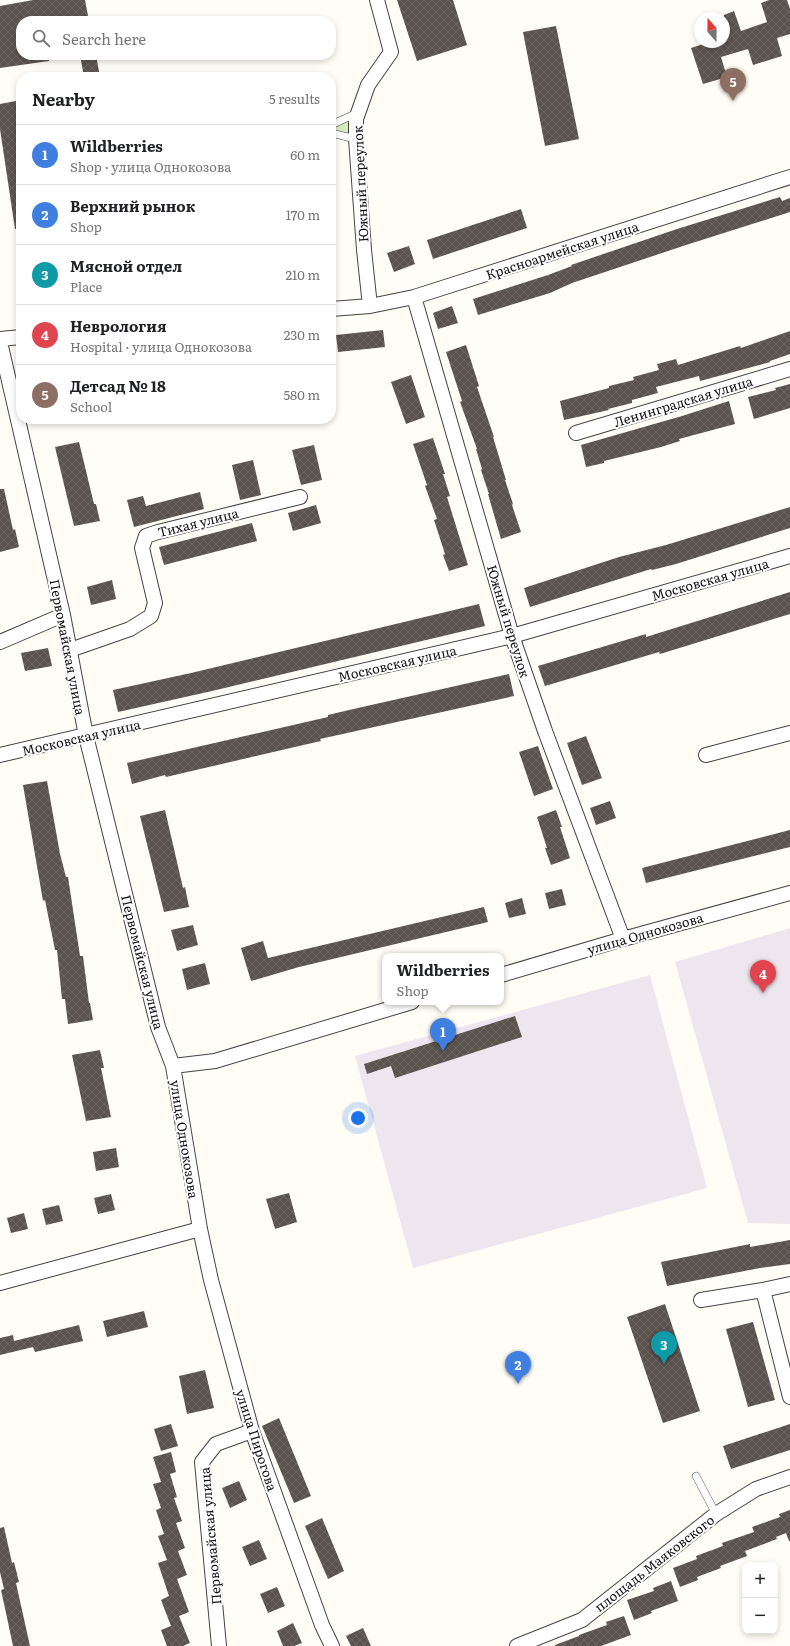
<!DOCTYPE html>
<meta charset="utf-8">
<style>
:root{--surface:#fff;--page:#f6f6f6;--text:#202124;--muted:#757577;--line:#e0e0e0;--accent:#0b8043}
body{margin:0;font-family:Literata,serif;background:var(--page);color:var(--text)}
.controls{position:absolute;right:12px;bottom:12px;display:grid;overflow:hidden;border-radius:8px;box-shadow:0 2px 6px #0003}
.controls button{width:36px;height:36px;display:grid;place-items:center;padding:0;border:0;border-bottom:1px solid var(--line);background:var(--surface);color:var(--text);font:20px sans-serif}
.compass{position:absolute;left:694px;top:12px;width:36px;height:36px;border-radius:50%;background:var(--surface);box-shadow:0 2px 6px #0003;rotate:340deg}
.you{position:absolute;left:358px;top:1118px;width:14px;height:14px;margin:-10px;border:3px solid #fff;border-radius:50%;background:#1a73e8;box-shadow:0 0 0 6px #1a73e833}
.badge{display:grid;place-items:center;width:26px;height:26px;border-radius:50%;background:var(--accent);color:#fff;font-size:13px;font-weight:700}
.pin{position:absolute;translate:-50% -33px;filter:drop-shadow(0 1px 2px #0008)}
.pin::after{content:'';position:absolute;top:21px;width:14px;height:12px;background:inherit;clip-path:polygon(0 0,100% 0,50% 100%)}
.popup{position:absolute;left:382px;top:953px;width:122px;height:52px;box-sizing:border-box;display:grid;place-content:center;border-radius:8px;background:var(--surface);filter:drop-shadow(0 1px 3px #0005);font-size:13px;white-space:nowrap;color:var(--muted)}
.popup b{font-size:15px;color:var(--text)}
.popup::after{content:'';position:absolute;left:50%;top:100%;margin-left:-8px;border:8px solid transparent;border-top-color:var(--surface)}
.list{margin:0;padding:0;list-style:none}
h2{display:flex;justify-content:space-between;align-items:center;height:52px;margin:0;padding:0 16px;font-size:17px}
h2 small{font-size:13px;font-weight:400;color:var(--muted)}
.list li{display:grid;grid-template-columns:26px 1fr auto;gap:12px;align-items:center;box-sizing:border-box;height:60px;padding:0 16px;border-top:1px solid var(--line)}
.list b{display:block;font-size:15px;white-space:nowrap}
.list p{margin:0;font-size:13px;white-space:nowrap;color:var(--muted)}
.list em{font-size:13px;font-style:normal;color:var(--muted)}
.icon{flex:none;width:22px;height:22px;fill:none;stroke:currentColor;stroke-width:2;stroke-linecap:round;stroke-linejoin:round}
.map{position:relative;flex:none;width:790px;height:1646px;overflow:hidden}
.search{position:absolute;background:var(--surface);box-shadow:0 2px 6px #0003;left:16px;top:16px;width:320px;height:44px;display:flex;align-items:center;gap:10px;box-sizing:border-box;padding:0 14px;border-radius:16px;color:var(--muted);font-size:15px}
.panel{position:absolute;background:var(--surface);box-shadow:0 2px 6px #0003;left:16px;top:72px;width:320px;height:352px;border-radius:16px}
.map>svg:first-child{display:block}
.industrial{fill:#eee6ef}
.grass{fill:#d5ebbd}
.building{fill:url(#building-cross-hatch)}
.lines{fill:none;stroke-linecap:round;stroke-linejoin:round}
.lane-casing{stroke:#444;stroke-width:8}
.street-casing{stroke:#444;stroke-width:16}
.lane{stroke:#fff;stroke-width:7}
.street{stroke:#fff;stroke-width:14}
.labels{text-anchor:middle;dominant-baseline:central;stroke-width:4;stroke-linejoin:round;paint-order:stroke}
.street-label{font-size:13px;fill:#111;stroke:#fff}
</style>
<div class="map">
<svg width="790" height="1646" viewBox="0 0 790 1646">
<defs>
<pattern id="building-cross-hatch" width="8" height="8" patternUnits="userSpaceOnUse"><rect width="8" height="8" fill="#5a524d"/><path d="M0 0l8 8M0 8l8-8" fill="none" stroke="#6d6662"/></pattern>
</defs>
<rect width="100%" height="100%" fill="#fffdf5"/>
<path class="industrial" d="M790 928V1224L748 1223 675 962Z
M650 975 707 1188 413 1268 355 1056Z"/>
<path class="grass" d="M352 119 351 134 332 129Z"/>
<path class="building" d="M33 0H85L89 21H21V55H49V61L0 68V6Z
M397 0H453L467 45 417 61Z
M769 0H787L790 9V34L777 38 782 56 753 65 748 49 721 57 727 77 703 84 691 48 709 42H724V15L734 11 741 31 767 22 761 3Z
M556 26 579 139 545 146 523 32Z
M80 55H96L100 77H84Z
M21 100V229H15L0 129V104Z
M780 197 782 201 790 198V212L686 245 572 283 550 293 478 315 473 299 548 275 572 266 571 265 677 229Z
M521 209 527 228 433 259 427 240Z
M409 246 415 264 394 272 387 253Z
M452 306 458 323 438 329 433 313Z
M383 330 385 347 338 352 336 335Z
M790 331V354L770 361V362L700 381 699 376 656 387 658 393 632 400V403L608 409 609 410 564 420 560 401 609 388V386L634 380 633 377 659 370 657 364 676 359 678 365 740 346 741 348Z
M466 345 479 386 477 387 494 437H493L506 480H505L513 504 512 505 521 532 501 539 488 494H489L481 470 482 469 476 449H477L460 402 462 401 446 352Z
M411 375 425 417 406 424 391 382Z
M790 384V408L754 419 748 397 776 390 775 388Z
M729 401 735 424 679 439 680 441 661 447 604 461V463L586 467 581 445 682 416Z
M433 438 445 474H443L450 496 447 497 468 565 449 571 443 555 445 554 434 520 437 519 425 486 427 485 413 444Z
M79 442 94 504H96L100 521 74 526 55 447Z
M314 445 322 480 301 485 292 450Z
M253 460 261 495 240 500 232 465Z
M0 489H4L13 530 15 529 19 547 0 552Z
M200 492 204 509 134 527 127 500 143 496 146 506Z
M316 505 321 523 293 531 288 513Z
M790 507V528L676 564 652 570 651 569 530 607 524 588 619 557 666 545Z
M252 523 257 541 164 565 159 547Z
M112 580 116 599 91 605 87 587Z
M790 592V614L660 654 659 652 545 686 538 666 646 634V637Z
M479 604 485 626 212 691 118 712 113 690 191 673Z
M48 648 52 666 25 671 21 653Z
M509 674 514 696 320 739 321 741 299 746 166 777 165 775 132 784 127 763 328 717V715L349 710Z
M586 736 602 778 582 785 567 743Z
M538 746 553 789 534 796 519 752Z
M47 781 60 854 66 877H68L80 956H83L89 1003H90L93 1020 68 1024 65 999H62L57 950H55L45 900 43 901 23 785Z
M610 801 616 818 596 825 590 808Z
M165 810 183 888 185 887 189 907 164 912 140 816Z
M556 810 562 827H560L570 858 551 865 545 848H547L537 817Z
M790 830V847L646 883 642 868Z
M562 889 566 905 549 909 545 893Z
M522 898 526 914 509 918 505 903Z
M484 907 488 922 299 967 251 981 241 948 263 941 268 958Z
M193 925 198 945 177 951 171 930Z
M205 963 210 984 187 990 182 969Z
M515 1016 522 1037 395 1078 391 1066 367 1074 364 1064Z
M100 1050 104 1068H101L111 1117 86 1121 72 1055Z
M116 1148 119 1167 96 1171 93 1152Z
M289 1193 297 1222 275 1229 266 1199Z
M111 1194 115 1210 98 1214 94 1198Z
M59 1205 63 1221 46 1225 42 1209Z
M24 1213 28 1229 11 1233 7 1218Z
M790 1240V1264L760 1268 667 1286 661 1262 750 1244V1247Z
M665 1304 700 1411 663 1423 627 1317Z
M144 1311 148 1327 107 1337 103 1321Z
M753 1322 775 1400 748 1407 726 1329Z
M79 1325 83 1341 35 1352 33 1347 0 1355V1338L13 1335 14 1341Z
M205 1370 214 1408 187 1414 179 1376Z
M279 1418 311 1496 294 1503 262 1426Z
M171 1424 178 1446 161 1451 154 1429Z
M790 1424V1450L731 1469 723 1446Z
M171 1452 176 1472 170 1474 177 1497 174 1498 182 1521 176 1523 185 1548 178 1551 187 1575 177 1579 189 1612 179 1616 190 1643 183 1646H167L161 1630 171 1626 161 1600 169 1596 158 1563 167 1560 158 1536 164 1534 156 1510 161 1508 153 1484 161 1482 153 1457Z
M239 1481 247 1500 230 1508 222 1488Z
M790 1510V1541H789L786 1533 776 1537 777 1539 745 1551 747 1556 720 1566 721 1568 697 1577 698 1580 680 1587 673 1568 697 1559 696 1556 723 1546 722 1543 754 1532 752 1527 780 1517 779 1514Z
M322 1518 344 1571 328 1579 305 1526Z
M4 1527 12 1563 14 1562 19 1582 16 1583 30 1646H13L6 1613 1 1590 4 1589 0 1572V1528Z
M259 1540 267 1559 250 1566 242 1547Z
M671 1581 678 1601 651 1611 652 1613 634 1620 627 1600 654 1591 653 1588Z
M277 1587 285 1606 268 1613 260 1594Z
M624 1616 631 1635 601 1646H555V1645L579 1636V1635L607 1625 606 1622Z
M293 1623 302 1643 294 1646H283L277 1631Z
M363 1628 371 1646H351L346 1636Z"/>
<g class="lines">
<g class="lane-casing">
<path id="lane" d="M331 125 357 113
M331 133 356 139
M696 1476 716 1514"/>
</g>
<g class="street-casing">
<path id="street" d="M414 297 512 636 545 731 623 939
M370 306 364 250 356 139V119L368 85 391 52 377 0
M331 309 370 306 414 297 790 177
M0 339 21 337
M0 342 63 615 86 736 158 1027 173 1066
M576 433 790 369
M0 642 63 615
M70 650 130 629 151 616 155 603 142 548 146 536 158 532 300 497
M0 755 512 636 790 556
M706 755 790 733
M501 975 623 939 790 893
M0 1283 200 1229
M763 1290 790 1284
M701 1300 763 1290 790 1397
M219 1646 202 1462 216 1444 252 1431
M332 1646 322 1625 252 1431 211 1280 200 1229 173 1066 215 1061 412 1002
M517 1646 582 1620 716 1514 756 1489 790 1477"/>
</g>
<use href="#lane" class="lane"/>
<use href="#street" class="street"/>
</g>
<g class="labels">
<g class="street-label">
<text transform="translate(360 184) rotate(-93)">Южный переулок</text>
<text transform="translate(562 250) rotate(-18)">Красноармейская улица</text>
<text transform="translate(683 401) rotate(-17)">Ленинградская улица</text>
<text transform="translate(198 522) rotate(-14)">Тихая улица</text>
<text transform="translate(710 579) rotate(-16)">Московская улица</text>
<text transform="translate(509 621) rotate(73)">Южный переулок</text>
<text transform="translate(68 647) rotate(79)">Первомайская улица</text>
<text transform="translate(397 663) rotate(-13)">Московская улица</text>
<text transform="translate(81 737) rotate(-13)">Московская улица</text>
<text transform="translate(645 933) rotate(-16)">улица Однокозова</text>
<text transform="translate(143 962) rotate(76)">Первомайская улица</text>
<text transform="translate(185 1139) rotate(81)">улица Однокозова</text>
<text transform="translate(257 1440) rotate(72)">улица Пирогова</text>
<text transform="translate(210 1536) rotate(-95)">Первомайская улица</text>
<text transform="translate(654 1563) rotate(-38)">площадь Маяковского</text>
</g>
</g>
</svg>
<div class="controls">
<button>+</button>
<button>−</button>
</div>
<svg class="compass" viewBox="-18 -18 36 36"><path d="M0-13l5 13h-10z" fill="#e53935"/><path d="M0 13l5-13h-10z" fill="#757577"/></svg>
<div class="you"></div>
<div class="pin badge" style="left:443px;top:1051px;background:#3f7fe0">1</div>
<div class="popup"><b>Wildberries</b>Shop</div>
<div class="pin badge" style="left:518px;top:1384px;background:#3f7fe0">2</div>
<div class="pin badge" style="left:664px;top:1364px;background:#0f9aa8">3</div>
<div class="pin badge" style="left:763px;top:993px;background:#e0444e">4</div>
<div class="pin badge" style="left:733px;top:101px;background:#8d6e63">5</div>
<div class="search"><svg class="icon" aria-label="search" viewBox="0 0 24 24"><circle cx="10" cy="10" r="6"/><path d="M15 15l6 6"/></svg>Search here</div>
<section class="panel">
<h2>Nearby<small>5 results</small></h2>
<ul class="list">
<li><span class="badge" style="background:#3f7fe0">1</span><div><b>Wildberries</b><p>Shop · улица Однокозова</p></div><em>60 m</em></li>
<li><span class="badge" style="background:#3f7fe0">2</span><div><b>Верхний рынок</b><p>Shop</p></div><em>170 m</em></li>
<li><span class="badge" style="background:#0f9aa8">3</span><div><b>Мясной отдел</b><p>Place</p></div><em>210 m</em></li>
<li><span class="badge" style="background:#e0444e">4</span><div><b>Неврология</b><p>Hospital · улица Однокозова</p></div><em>230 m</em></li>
<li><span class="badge" style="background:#8d6e63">5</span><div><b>Детсад № 18</b><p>School</p></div><em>580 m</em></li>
</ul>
</section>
</div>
